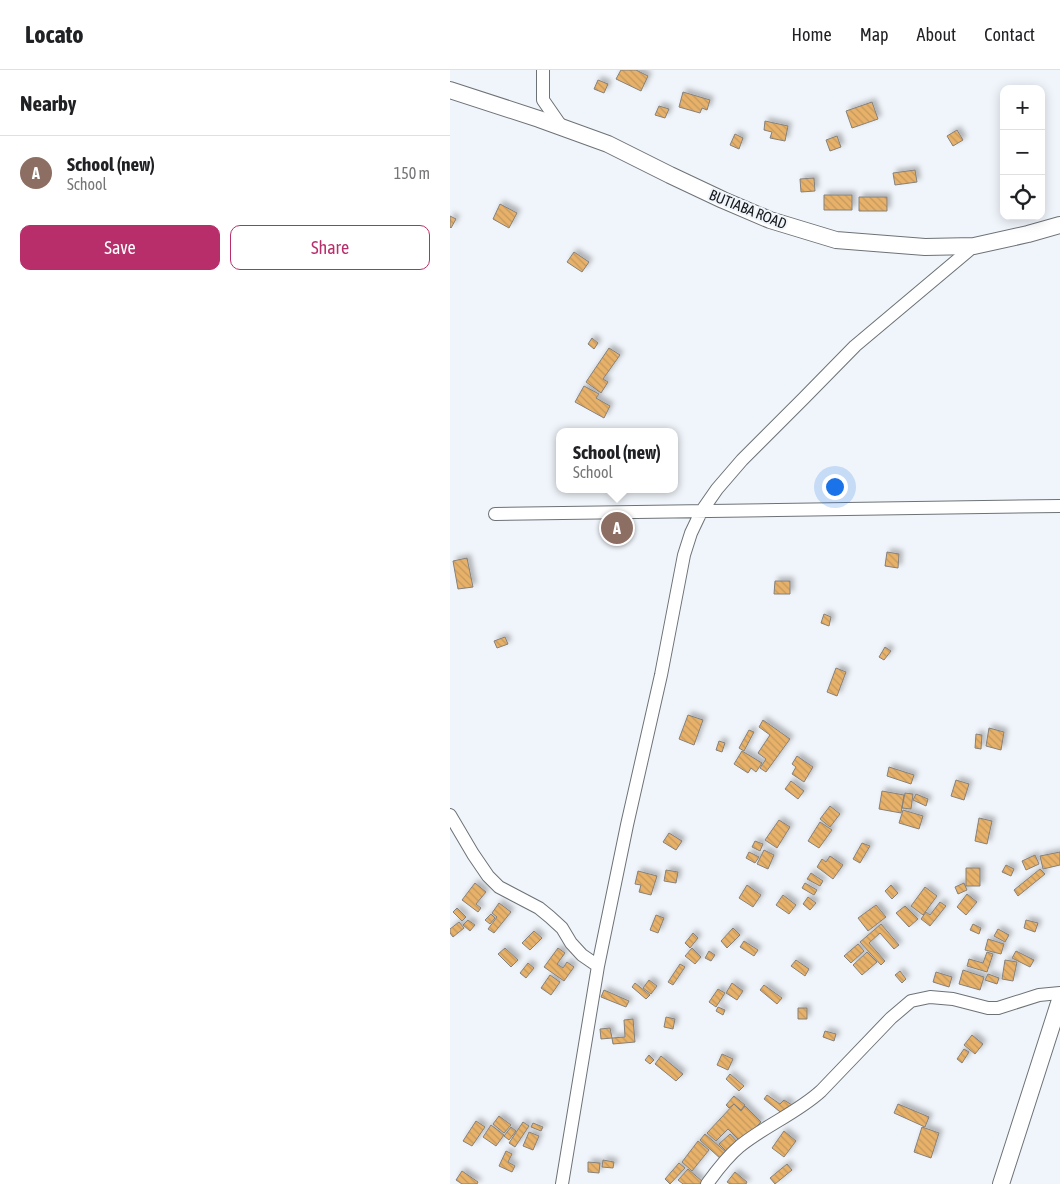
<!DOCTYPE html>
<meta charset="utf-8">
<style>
:root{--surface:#fff;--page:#f2f2f2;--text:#202124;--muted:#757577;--line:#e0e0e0;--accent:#b82e6b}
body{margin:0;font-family:"Asap Condensed",sans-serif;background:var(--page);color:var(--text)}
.controls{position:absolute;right:15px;top:15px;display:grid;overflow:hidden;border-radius:10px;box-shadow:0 2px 12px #0003}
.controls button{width:45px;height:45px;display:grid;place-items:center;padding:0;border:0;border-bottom:1px solid var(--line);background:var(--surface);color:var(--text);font:25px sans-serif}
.you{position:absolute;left:384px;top:416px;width:18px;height:18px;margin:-12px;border:4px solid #fff;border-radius:50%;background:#1a73e8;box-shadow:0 0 0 8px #1a73e833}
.badge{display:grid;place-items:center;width:32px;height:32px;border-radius:50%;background:var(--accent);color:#fff;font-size:16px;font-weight:700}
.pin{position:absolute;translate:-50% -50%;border:2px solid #fff;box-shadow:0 1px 5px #0006}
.popup{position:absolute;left:106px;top:358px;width:122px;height:65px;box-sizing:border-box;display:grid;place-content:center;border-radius:10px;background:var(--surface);filter:drop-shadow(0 1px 4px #0005);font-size:16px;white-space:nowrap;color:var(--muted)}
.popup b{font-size:19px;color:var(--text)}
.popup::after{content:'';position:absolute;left:50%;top:100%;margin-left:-10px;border:10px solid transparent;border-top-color:var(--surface)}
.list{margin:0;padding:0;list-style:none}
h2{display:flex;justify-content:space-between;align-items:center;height:65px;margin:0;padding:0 20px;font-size:21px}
h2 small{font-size:16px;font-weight:400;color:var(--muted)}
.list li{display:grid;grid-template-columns:32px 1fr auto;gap:15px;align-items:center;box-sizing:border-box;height:75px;padding:0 20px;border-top:1px solid var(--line)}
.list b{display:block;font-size:19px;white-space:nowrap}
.list p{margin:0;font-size:16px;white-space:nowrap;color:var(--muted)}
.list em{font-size:16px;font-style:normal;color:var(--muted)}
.actions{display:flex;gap:10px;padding:15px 20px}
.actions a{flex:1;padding:11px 0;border:1px solid var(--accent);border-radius:10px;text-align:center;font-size:18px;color:var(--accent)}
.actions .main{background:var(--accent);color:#fff}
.icon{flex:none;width:28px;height:28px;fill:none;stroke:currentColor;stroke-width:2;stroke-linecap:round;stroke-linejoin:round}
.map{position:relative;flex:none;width:610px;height:1114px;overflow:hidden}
header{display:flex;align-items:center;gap:30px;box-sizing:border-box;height:70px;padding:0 25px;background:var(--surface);border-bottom:1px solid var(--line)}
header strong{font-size:24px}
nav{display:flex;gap:28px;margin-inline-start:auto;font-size:18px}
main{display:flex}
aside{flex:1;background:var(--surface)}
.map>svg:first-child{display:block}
.building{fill:url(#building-back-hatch);stroke:#85817c;filter:url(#shadow)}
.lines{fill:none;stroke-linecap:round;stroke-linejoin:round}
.minor-casing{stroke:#6d7276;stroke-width:14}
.major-casing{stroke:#6d7276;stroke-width:18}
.minor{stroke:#fff;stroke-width:12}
.major{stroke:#fff;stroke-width:16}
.labels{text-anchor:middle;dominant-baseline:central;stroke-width:4;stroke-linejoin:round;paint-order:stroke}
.street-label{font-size:15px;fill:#16181a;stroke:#f0f5fb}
</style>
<header>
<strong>Locato</strong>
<nav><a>Home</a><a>Map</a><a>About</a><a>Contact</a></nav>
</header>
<main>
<aside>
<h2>Nearby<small></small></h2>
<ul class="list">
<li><span class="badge" style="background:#8d6e63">A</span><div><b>School (new)</b><p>School</p></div><em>150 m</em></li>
</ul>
<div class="actions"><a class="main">Save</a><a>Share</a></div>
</aside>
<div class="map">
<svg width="610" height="1114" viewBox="0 0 610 1114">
<defs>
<pattern id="building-back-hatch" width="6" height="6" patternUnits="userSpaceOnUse" patternTransform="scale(1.25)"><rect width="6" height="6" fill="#e7b16a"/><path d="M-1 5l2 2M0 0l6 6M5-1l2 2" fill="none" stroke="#c5985b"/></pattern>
<filter id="shadow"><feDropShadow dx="3.5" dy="-3.5" stdDeviation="2.5" flood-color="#0004"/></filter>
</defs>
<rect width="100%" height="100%" fill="#f0f5fb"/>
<path class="building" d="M171 0H186L198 6 191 21 166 9Z
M148 10 158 14 154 23 144 19Z
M233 22 260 30 257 40 252 38 250 43 229 37Z
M422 32 428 49 402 58 396 41Z
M209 36 219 39 215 48 205 45Z
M315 51 338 56 335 71 320 68 322 62 314 60Z
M507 60 513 70 503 76 497 66Z
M285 64 293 68 289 79 280 75Z
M387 66 391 77 380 81 376 70Z
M465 100 467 112 445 115 443 103Z
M364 108 365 121 351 122 350 109Z
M374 125H402V140H374Z
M409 127H437V141H409Z
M50 134 67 143 59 158 43 149Z
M0 146 6 149 1 158 0 157Z
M124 182 139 192 132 202 117 192Z
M142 268 148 273 144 279 138 274Z
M159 278 170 285 153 309 158 312 151 323 136 312Z
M134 316 149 324 146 328 160 336 154 348 125 332Z
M437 482 449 484 448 498 435 496Z
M17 488 23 517 8 519 3 491Z
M325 511H340V524H324Z
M374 544 381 547 379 556 371 553Z
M55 567 58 574 47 578 44 571Z
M435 577 441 581 434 590 429 587Z
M386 598 396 602 387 626 377 622Z
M238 645 253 650 244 675 229 669Z
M313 650 340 669 316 702 310 698 316 689 308 683 320 665 309 657Z
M539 658 554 662 551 680 536 676Z
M299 660 304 662 294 681 289 678Z
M526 664 532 665 531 679 525 678Z
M269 671 275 673 272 682 266 680Z
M292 681 312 693 306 702 301 698 298 703 284 694Z
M347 686 363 697 354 712 342 704 346 697 342 694Z
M439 697 464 705 461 714 437 706Z
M506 710 519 714 514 730 501 726Z
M341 711 354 721 348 729 335 719Z
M432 721 454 725 451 743 429 739Z
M455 723 463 724 461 739 452 738Z
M466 724 478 729 476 736 463 730Z
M380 736 390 744 380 757 370 749Z
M453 740 473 746 469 759 449 753Z
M529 748 542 751 537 774 525 771Z
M329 750 340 757 327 778 315 770Z
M370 752 382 760 369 778 358 771Z
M219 763 232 771 226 780 213 772Z
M305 771 313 774 310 781 302 777Z
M412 773 420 776 410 793 403 789Z
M314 780 324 785 318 799 307 794Z
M299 782 309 787 305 793 296 788Z
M610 782V795L593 799 590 786Z
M585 785 589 794 576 800 572 791Z
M380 786 393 795 383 809 367 797 372 789 376 792Z
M556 795 564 799 561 806 552 802Z
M516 798H530V816H516Z
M590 799 595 804 568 826 564 820Z
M216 800 228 802 226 813 214 811Z
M188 801 207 806 201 825 189 822 191 815 185 814Z
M361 803 373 811 370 816 357 809Z
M25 813 36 822 26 834 31 838 28 842 12 830Z
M355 813 367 820 364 825 352 818Z
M514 813 517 820 508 824 505 817Z
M297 815 311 825 303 837 289 828Z
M441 815 448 823 442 829 435 821Z
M475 817 487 826 473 845 461 836Z
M517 824 527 832 516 845 507 837Z
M333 825 346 835 339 844 326 835Z
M358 827 366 833 360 840 353 834Z
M490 832 496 836 480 856 471 849 476 842 480 845Z
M49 833 61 842 44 863 38 859 47 847 42 843Z
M426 835 436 847 418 861 408 848Z
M455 836 468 849 459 857 446 843Z
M7 838 16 847 12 851 3 842Z
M41 844 45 848 40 854 35 850Z
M206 845 214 848 208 863 200 860Z
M18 850 25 855 20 861 13 855Z
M576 850 588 853 585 862 574 858Z
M9 852 14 858 3 867 0 863V859Z
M431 854 449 875 444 879 430 863 419 873 435 891 431 895 410 872Z
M523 854 531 858 529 864 520 860Z
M283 858 290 865 277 878 271 871Z
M548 859 559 865 555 872 544 866Z
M84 861 92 868 80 880 72 873Z
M243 863 248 868 240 878 235 873Z
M538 869 554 874 551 884 535 880Z
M294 871 308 880 304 886 290 877Z
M408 874 414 881 401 893 394 886Z
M55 878 68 890 61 897 48 884Z
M108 878 115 883 107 894 113 898 117 892 124 897 114 911 94 897Z
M242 878 251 887 245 894 235 886Z
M259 881 265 885 261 891 255 888Z
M566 881 584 890 580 897 562 888Z
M417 882 427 892 412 905 403 895Z
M537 882 543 884 537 902 517 896 519 889 533 893Z
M346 890 359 899 355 906 341 896Z
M555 890 567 892 563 911 552 909Z
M78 893 84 898 76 908 70 903Z
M230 894 235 897 223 915 218 912Z
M513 900 534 907 530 920 509 914Z
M450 901 456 909 452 913 445 905Z
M486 902 502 907 499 917 483 912Z
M538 904 549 908 547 914 535 910Z
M100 905 110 912 101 925 91 918Z
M199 910 207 916 201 924 193 918Z
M185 913 200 925 196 929 182 917Z
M282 913 293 921 287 930 276 923Z
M314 915 332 928 327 934 310 920Z
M268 919 275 923 266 937 259 932Z
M154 920 179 931 176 937 151 927Z
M268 937 275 940 273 945 266 941Z
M348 938H357V949H348Z
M216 947 225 949 223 959 214 957Z
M183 949 185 972 163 974 162 968 175 967 174 950Z
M160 958 162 968 151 969 150 959Z
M375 961 386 964 384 971 373 967Z
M522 965 533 974 525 984 514 975Z
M514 979 519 982 512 993 507 989Z
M272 984 283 989 278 1000 267 995Z
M199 985 204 990 200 994 195 990Z
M211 986 233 1004 226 1011 205 994Z
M280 1004 294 1016 289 1021 276 1009Z
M317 1025 330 1034 334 1030 342 1035 334 1045 314 1029Z
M284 1026 295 1035 291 1040 284 1034 279 1038 276 1035Z
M284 1034 291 1041 295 1036 311 1052 291 1072 278 1059 266 1071 257 1063Z
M448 1034 479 1047 475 1057 444 1043Z
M49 1046 61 1055 54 1063 43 1054Z
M26 1051 35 1057 22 1076 13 1071Z
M73 1052 79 1056 65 1077 59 1073Z
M83 1053 93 1057 91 1061 81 1057Z
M41 1055 54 1065 46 1076 33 1067Z
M61 1057 66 1061 59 1070 54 1066Z
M472 1057 489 1063 481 1088 464 1082Z
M334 1061 346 1071 334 1087 322 1078Z
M79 1062 89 1066 83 1080 73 1076Z
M255 1064 277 1083 272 1090 250 1070Z
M280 1064 288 1073 278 1083 269 1074Z
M248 1071 259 1080 242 1101 232 1092Z
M56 1081 62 1084 58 1092 65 1096 62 1102 49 1096Z
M153 1090 164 1092 163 1098 152 1097Z
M138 1092 150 1093 149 1103 138 1102Z
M229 1093 235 1098 220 1114 215 1109Z
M337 1094 342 1100 325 1114 320 1108Z
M238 1099 253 1112 251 1114H233L228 1110Z
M12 1101 28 1112 27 1114H12L6 1110Z
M285 1102 297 1112 296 1114H280L277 1112Z"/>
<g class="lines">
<g class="minor-casing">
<path id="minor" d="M93 0V30L111 56
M45 444C233 442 422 438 610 436
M0 745 23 784 38 806 49 817 89 838 100 847 112 858 121 873 132 885 148 896
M112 1114 148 896 177 755 211 605 234 485 241 463 251 442 267 419 292 390 354 328 405 276 524 176
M257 1114C267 1100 277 1087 290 1076 316 1055 347 1043 371 1021L441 948 461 931 480 927 503 929 538 938H548L589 925 610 923"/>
</g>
<g class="major-casing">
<path id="major" d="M0 20 89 49 158 74 220 105 273 130 320 150 386 170 475 177 524 176 578 164 610 155
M551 1114 610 930"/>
</g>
<use href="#minor" class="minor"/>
<use href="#major" class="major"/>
</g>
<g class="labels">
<g class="street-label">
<text transform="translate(298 139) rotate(22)">BUTIABA ROAD</text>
</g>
</g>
</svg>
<div class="controls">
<button>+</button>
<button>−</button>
<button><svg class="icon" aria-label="locate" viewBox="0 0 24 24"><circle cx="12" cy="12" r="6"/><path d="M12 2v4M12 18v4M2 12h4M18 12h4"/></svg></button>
</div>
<div class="you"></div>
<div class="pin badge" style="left:167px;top:458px;background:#8d6e63">A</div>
<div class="popup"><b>School (new)</b>School</div>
</div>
</main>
